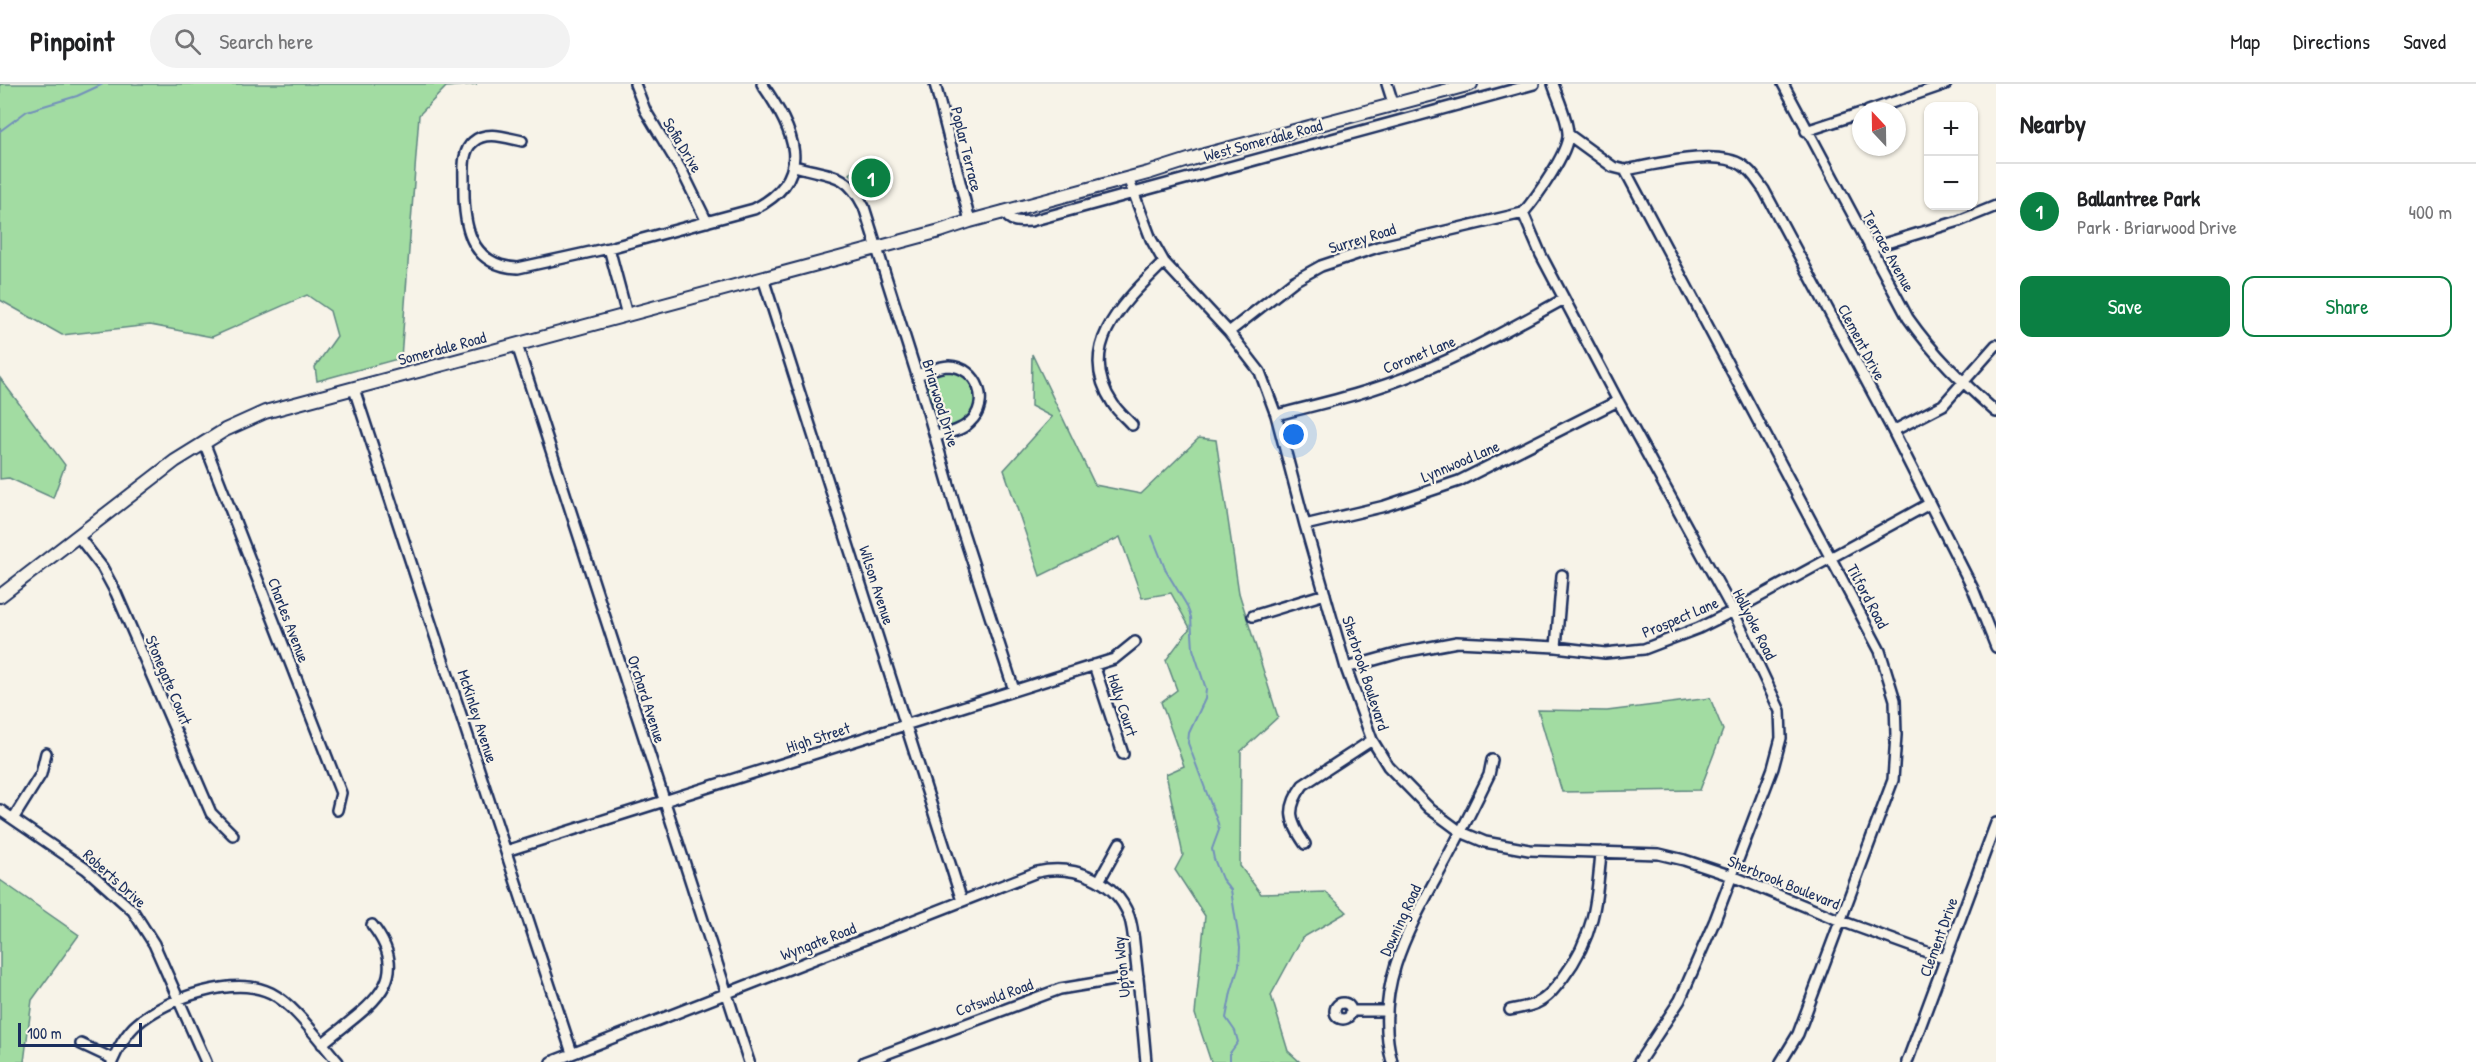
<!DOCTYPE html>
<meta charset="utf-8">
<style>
:root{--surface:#fff;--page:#f2f2f2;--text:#202124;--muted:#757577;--line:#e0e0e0;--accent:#0b8043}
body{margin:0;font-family:"Patrick Hand",sans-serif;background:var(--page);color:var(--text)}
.controls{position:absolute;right:18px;top:18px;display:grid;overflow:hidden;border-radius:12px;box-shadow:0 2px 4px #0004}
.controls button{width:54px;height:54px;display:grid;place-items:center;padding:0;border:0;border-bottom:2px solid var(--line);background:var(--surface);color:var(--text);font:30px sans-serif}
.compass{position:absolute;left:1852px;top:18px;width:54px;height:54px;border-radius:50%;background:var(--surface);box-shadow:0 2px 4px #0004;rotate:338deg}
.scale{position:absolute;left:18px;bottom:15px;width:124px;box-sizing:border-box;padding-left:6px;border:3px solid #1b2f5e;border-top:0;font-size:16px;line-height:21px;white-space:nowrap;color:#1b2f5e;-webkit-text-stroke:4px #f7f3e8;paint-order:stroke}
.you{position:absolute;left:1294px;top:351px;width:21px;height:21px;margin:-15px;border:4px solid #fff;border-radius:50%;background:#1a73e8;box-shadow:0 0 0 9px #1a73e833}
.badge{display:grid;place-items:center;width:39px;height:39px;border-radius:50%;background:var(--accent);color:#fff;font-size:20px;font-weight:700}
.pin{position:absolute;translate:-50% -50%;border:3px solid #fff;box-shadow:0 2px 6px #0006}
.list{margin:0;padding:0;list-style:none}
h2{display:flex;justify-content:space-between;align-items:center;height:78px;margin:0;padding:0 24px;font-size:26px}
h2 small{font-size:20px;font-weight:400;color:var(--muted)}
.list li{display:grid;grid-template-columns:39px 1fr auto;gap:18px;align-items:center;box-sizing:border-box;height:96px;padding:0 24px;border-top:2px solid var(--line)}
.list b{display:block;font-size:22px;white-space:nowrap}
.list p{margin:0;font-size:20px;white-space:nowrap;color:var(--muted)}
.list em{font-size:20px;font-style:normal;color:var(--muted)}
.actions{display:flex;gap:12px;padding:18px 24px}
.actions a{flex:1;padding:14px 0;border:2px solid var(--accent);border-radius:12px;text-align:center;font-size:21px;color:var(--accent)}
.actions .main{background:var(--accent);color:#fff}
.icon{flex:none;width:33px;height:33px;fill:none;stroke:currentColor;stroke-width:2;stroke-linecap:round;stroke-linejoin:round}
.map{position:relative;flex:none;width:1996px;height:978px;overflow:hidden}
header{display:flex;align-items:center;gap:36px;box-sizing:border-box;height:84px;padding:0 30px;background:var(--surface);border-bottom:2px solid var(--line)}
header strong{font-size:28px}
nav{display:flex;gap:33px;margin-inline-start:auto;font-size:21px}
.search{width:420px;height:54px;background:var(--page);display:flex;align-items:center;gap:15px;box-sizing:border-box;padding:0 21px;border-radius:33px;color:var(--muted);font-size:22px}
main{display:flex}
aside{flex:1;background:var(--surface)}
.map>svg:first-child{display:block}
.green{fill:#a2dca2;stroke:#5e8680;stroke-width:1.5}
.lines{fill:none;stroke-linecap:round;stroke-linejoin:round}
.stream{stroke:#7391ba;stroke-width:2}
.minor-casing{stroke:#1b2f5e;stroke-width:14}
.major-casing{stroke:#1b2f5e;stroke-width:16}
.minor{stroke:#f7f3e8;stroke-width:9}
.major{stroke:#f7f3e8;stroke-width:12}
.labels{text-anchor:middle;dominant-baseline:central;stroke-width:4.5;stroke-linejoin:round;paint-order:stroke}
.street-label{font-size:16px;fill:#1b2f5e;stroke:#f7f3e8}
</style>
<header>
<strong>Pinpoint</strong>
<div class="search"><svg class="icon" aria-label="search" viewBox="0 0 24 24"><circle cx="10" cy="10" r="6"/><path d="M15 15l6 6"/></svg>Search here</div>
<nav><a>Map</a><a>Directions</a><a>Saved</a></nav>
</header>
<main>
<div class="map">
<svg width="1996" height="978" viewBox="0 0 1996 978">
<rect width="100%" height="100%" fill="#f7f3e8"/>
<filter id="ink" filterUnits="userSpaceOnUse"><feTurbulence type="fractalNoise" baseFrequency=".0167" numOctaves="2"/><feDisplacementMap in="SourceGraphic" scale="12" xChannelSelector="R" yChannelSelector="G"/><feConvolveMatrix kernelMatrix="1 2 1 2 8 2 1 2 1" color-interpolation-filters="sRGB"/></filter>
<g filter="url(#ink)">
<path class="green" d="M0 0H477L446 3 419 31 401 274 317 297 315 283 337 252 330 227 307 211 212 253 150 241 62 251 0 216Z
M865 75 887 95 871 111 864 101 850 90Z
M1032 270 1095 401 1141 410 1199 354 1216 356 1239 509 1278 633 1241 667 1240 782 1261 810 1326 808 1347 828 1302 854 1271 911 1288 967 1300 978H1211L1195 930 1205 832 1175 786 1183 771 1166 690 1184 682 1161 618 1177 606 1166 576 1190 544 1171 509 1142 514 1120 453 1040 492 1004 386 1052 333 1031 322Z
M941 284 963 286 979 306 973 335 936 352 917 291Z
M0 294 65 381 53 414 9 394 0 395Z
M1710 614 1723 646 1700 706 1562 708 1538 626 1607 627Z
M0 796 79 851 32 916 24 978H0Z"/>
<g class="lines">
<path class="stream" d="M0 47 27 27 77 12 103 0
M1152 452 1166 487 1186 520 1191 533 1193 565 1206 605 1205 615 1189 649 1188 659 1218 739 1219 746 1212 765 1214 775 1222 795 1231 806 1240 863 1239 882 1231 908 1226 934 1235 947 1238 958 1230 969V978"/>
<g class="minor-casing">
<path id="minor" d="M635 0 645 26 683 89 707 138
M935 0 970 137
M1387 0 1394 22
M1783 0 1908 234C1934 271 1962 298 1996 328
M1868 27 1946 0
M1806 47 1861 29
M1569 51 1613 83 1625 86C1655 81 1716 64 1742 81 1752 87 1757 97 1764 106L1893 347 1973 505 1996 563
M522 57C507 54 486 46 473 58 462 67 464 85 464 98 463 138 468 182 518 184L609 164 754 125C817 93 794 46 762 0
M794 82C830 92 846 87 864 123L921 304 959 436 1014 606
M1625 86 1880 567 1895 616 1896 651 1893 696 1798 950 1781 978
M1128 94 1151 155 1164 178 1229 248 1260 288 1276 331 1305 441 1346 584 1372 656 1388 682 1430 725 1461 748 1485 758 1529 766 1659 770 1684 776 1732 792 1841 837 1946 875
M1004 127C1009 139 1020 138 1031 137L1534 0
M1523 129 1541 171 1618 317 1733 527 1780 627 1781 654 1773 684 1715 836 1680 916 1639 978
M1523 129C1535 115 1570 67 1568 49 1567 33 1558 15 1553 0
M609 164 627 231
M1870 164 1959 137 1996 122
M763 194 962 817
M1229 248 1294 197 1321 182 1378 163 1523 129
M517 261 749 978
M917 291C927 288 939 282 949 282 978 283 991 319 970 338 961 347 948 349 936 352
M354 305 572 969
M1276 331C1324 319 1372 308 1417 289 1468 269 1516 241 1564 215
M1132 341C1126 334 1118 328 1113 320 1074 262 1125 217 1164 178
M1893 347 1943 321 1996 261
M204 358 341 709 337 726
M1305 441 1385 422 1459 397 1618 317
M78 452 102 483 116 509 211 729 233 751
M1253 532 1325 510
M1556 563 1562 491
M1094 581 1123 670
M1346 584 1403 568 1457 558 1556 563 1605 569 1644 565 1699 544 1733 527 1929 420
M0 726 86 785 133 827 154 860 206 978
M13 735 41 690 46 669
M1305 760C1289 737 1286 724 1303 701L1372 656
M506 767 1114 575 1135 558
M1099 797 1120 759
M1335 927a8 8 0 1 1 16 0a8 8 0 1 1-16 0Z
M1510 926C1518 924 1529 923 1537 919 1548 914 1556 903 1563 894 1594 853 1597 818 1601 768
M1351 927H1385
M81 960 113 975
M322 960C363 925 418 899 372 841
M112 978C117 966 127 948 137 940 166 914 235 891 271 909 296 922 319 957 338 978
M551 978 1037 788C1073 780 1115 795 1129 832 1134 846 1134 862 1136 877 1140 911 1143 944 1146 978
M864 978 1060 905 1138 892
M1392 978C1372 902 1411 841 1446 776 1461 748 1475 720 1489 691L1492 676
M1907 978 1996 739"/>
</g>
<g class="major-casing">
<path id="major" d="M0 512 175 377 225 346 265 328 940 147 970 137 1148 89 1204 71 1471 0"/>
</g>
<use href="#minor" class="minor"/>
<use href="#major" class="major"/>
</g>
</g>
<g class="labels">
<g class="street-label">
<text transform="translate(1263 56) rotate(-15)">West Somerdale Road</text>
<text transform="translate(683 61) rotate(59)">Sofia Drive</text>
<text transform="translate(967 65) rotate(76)">Poplar Terrace</text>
<text transform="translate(1362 154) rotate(-17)">Surrey Road</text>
<text transform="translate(1889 167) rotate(61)">Terrace Avenue</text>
<text transform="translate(1862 258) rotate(62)">Clement Drive</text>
<text transform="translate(442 264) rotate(-15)">Somerdale Road</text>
<text transform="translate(1419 270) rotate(-22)">Coronet Lane</text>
<text transform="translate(941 319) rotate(73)">Briarwood Drive</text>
<text transform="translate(1460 377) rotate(-23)">Lynnwood Lane</text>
<text transform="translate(877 501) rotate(72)">Wilson Avenue</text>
<text transform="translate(1868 512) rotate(62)">Tilford Road</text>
<text transform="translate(1680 533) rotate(-23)">Prospect Lane</text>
<text transform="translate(289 536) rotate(69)">Charles Avenue</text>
<text transform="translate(1755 540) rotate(63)">Hollyoke Road</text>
<text transform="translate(1366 589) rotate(72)">Sherbrook Boulevard</text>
<text transform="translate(169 596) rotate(67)">Stonegate Court</text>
<text transform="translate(647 615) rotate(72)">Orchard Avenue</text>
<text transform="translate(1123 621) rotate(72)">Holly Court</text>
<text transform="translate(478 632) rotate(72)">McKinley Avenue</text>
<text transform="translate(818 653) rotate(-18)">High Street</text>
<text transform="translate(115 794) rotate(42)">Roberts Drive</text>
<text transform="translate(1784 798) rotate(22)">Sherbrook Boulevard</text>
<text transform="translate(1400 836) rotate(-65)">Downing Road</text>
<text transform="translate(1938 853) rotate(-70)">Clement Drive</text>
<text transform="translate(818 857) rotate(-21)">Wyngate Road</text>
<text transform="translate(1121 883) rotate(-96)">Upton Way</text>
<text transform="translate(994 913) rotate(-20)">Cotswold Road</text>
</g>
</g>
</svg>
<div class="controls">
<button>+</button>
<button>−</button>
</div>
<svg class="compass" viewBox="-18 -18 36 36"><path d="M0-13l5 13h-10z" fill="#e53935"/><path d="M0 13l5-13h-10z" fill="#757577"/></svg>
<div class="scale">100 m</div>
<div class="you"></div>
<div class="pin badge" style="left:871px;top:94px">1</div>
</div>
<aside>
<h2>Nearby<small></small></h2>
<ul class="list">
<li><span class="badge">1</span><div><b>Ballantree Park</b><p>Park · Briarwood Drive</p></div><em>400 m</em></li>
</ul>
<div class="actions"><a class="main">Save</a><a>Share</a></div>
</aside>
</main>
